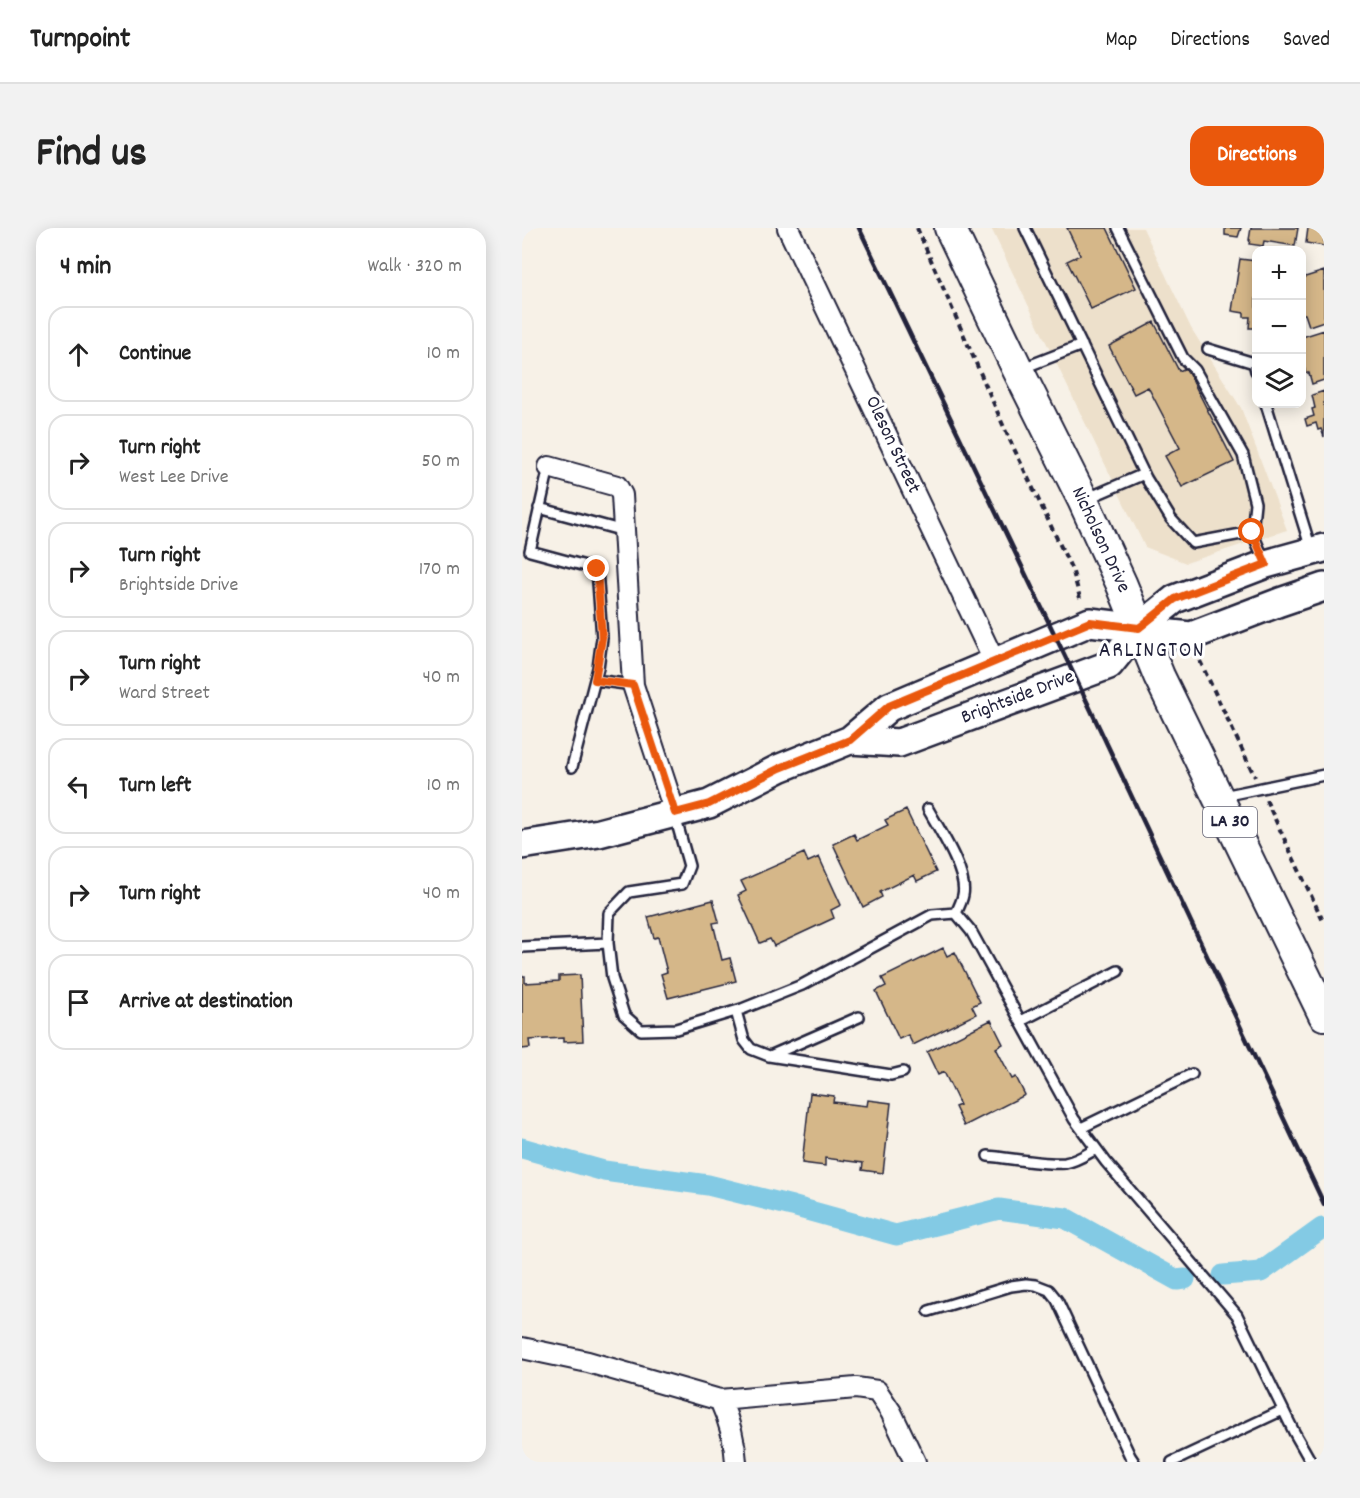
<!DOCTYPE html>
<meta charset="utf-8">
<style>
:root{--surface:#fff;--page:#f2f2f2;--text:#222;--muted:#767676;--line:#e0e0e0;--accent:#ea580c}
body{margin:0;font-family:Dekko,sans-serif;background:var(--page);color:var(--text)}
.controls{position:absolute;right:18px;top:18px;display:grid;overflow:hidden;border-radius:12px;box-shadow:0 3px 15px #0003}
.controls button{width:54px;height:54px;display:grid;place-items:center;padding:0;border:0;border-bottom:2px solid var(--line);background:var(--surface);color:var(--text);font:30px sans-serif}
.stop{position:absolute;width:18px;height:18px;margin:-14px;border:4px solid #ea580c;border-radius:50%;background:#fff}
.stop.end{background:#ea580c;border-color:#fff;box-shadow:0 2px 6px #0008}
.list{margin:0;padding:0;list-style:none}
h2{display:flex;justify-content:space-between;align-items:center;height:78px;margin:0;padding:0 24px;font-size:26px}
h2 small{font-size:20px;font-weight:400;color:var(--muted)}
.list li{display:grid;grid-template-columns:39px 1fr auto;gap:18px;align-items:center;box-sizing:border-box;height:96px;margin:0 12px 12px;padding:0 12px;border:2px solid var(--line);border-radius:18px}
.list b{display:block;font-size:22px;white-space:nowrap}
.list p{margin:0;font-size:20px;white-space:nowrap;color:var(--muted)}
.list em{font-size:20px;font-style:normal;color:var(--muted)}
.icon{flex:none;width:33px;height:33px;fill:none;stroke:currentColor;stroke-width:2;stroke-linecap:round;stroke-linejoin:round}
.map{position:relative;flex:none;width:802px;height:1234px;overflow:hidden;border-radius:18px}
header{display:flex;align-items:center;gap:36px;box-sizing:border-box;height:84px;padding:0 30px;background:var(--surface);border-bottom:2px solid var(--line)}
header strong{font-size:28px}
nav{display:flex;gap:33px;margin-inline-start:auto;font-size:21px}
.intro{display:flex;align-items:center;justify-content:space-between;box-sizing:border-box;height:144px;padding:0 36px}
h1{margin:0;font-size:42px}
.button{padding:15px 27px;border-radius:18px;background:var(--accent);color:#fff;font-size:21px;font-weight:700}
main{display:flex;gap:36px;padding:0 36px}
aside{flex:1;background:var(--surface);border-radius:18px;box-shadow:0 3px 15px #0003}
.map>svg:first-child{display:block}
.built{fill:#ede0cb}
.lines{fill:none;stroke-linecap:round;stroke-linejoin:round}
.canal{stroke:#83cae4;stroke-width:21}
.building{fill:#d5b789;stroke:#22223b;stroke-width:1.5}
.service-casing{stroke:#22223b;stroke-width:14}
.minor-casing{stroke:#22223b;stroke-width:24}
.secondary-casing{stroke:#22223b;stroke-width:32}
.primary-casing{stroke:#22223b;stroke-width:34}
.path{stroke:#22223b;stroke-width:4;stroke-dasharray:6 4.5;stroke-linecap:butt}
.service{stroke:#fff;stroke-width:9}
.minor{stroke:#fff;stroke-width:20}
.secondary{stroke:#fff;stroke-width:27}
.primary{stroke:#fff;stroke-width:30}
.rail{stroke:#22223b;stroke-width:4.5}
.route{stroke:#ea580c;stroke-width:8}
.labels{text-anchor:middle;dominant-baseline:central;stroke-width:6;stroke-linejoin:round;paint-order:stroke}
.shield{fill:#fff;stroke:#646476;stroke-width:1.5}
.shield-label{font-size:18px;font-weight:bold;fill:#22223b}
.street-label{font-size:20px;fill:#22223b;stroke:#fff}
.quarter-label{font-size:22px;letter-spacing:1.5px;fill:#22223b;stroke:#fff}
</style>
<header>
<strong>Turnpoint</strong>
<nav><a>Map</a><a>Directions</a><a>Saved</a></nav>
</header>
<div class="intro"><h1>Find us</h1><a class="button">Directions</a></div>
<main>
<aside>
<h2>4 min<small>Walk · 320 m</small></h2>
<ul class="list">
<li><svg class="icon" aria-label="ahead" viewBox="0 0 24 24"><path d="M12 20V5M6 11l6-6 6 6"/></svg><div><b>Continue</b></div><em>10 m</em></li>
<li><svg class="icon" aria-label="right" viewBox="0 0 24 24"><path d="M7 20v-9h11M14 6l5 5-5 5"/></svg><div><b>Turn right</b><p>West Lee Drive</p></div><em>50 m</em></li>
<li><svg class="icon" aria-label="right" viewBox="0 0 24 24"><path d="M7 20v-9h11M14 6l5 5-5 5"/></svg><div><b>Turn right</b><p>Brightside Drive</p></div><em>170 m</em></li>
<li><svg class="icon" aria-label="right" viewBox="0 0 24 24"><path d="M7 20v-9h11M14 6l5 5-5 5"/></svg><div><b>Turn right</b><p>Ward Street</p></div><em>40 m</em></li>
<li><svg class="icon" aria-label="left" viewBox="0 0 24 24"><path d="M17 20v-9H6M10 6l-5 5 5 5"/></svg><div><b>Turn left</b></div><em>10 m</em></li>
<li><svg class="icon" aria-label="right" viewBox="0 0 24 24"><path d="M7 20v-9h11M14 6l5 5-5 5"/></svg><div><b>Turn right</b></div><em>40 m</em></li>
<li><svg class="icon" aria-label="arrive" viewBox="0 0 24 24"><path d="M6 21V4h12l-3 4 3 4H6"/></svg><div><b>Arrive at destination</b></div></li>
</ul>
</aside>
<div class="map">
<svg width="802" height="1234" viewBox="0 0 802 1234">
<rect width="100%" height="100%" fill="#f7f1e7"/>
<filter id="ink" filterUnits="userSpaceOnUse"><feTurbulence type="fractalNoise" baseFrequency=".0167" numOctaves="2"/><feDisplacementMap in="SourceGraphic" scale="12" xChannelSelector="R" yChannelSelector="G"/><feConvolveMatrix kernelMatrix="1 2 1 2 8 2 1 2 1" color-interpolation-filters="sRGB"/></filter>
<g filter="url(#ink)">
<path class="built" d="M469 0H621L669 100 719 180 765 302 664 335 623 319Z"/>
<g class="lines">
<path class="canal" d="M0 920 82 943 186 957 270 978 374 1007 477 981 543 990 655 1052 663 1051
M701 1047 739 1044 800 1000"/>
</g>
<path class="building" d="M545 0H585L614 60 569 81 545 33 558 27Z
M703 0H719L716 9 703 7Z
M729 0H776L773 18 742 13 741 18 727 16 728 12H727Z
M786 0H802V18L784 15Z
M718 31 734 33V100H727L728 89H722V85L710 83Z
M802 43V93L787 98 783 86H780V50Z
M632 94 657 143 664 140 712 234 660 259 643 228 658 220 626 159 612 166 587 118Z
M802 102V152L790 156 787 145H784L782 139H780V109Z
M802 163V209L799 201 796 202 794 195 785 198 783 191 792 188 790 181 793 180 790 167Z
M384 582 414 644 395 653 392 647 358 664 360 669 341 679 311 616 332 606 335 612 366 597 363 592Z
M282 625 286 634 297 629 319 677 309 682 312 690 252 718 248 711 238 715 216 667 224 663 219 653Z
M191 672 197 694 191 695 200 732 208 730 214 753 146 770 139 746 145 744 136 709 132 710 126 689Z
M421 720 425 728 433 724 458 774 450 778 454 786 391 817 386 807 377 811 354 763 364 758 360 750Z
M58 747 61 813 41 814V810L7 812 8 820 0 821V748H3V755L37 753V748Z
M469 792 481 816 474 820 490 851 494 849 503 867 442 898 433 879 438 877 422 844 416 847 405 824Z
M288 865 312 868 311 874 345 878 346 872 369 875 361 945 340 942 341 935 303 930V938L280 935Z"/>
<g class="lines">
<g class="service-casing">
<path id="service" d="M503 0 624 250 649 291 671 315 730 304 743 334
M596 0 661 130 673 142 721 227 733 275 730 304
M686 121 732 135 734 143
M501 140 560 117
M744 176 789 321
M27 239 8 323 75 341 80 410 76 440 50 539
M564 271 622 246
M17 280 102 303
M73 452 111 457
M701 568 802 547
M406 581C417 601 446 645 441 667 440 673 437 679 434 685
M153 588 167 638 160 656 107 664 87 685 86 715 90 750 102 787 119 802 154 801 220 781 280 757 410 687 434 685 449 703 552 891 584 934 715 1087 772 1204 789 1234
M0 719 86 715
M214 783 222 812 229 821 247 828 369 847 381 844
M499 793 596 743
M250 827 337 789
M559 900 670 846
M466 928C488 930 523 937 543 935 555 933 565 926 574 921
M407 1083 489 1058 504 1056 514 1057 527 1062 535 1072 608 1228 612 1234
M650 1234 761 1182"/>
</g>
<g class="minor-casing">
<path id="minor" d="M266 0 473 435
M27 239 95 258 100 267 111 457 153 585
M0 1120 66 1134 198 1172C207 1192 213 1212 214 1234
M198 1172 334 1160 355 1163 369 1184 393 1234"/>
</g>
<g class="secondary-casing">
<path id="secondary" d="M328 512 377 515 587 437 617 400 653 371 744 336 802 320
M0 617 77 605 187 576 258 540 328 512 367 479 568 394 617 400 639 405 669 408 758 374 802 359"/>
</g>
<g class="primary-casing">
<path id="primary" d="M428 0 496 142 561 272 599 355 637 448 802 787"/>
</g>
<path class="path" d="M395 0 485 206 551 344 558 370
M678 433 733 549
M744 572 802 695"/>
<use href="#service" class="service"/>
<use href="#minor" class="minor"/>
<use href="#secondary" class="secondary"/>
<use href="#primary" class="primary"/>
<path class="rail" d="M337 0 567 478 802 976"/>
</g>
</g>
<g class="lines" filter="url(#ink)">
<path class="route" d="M75 341 80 410 73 452 111 457 153 585 187 576 258 540 328 512 367 478 568 394 617 400 653 371 744 336 730 304"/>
</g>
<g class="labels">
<rect class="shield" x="681" y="579" width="54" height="30" rx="4.5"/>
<g class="shield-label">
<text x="708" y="594">LA 30</text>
</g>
<g class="street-label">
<text transform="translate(370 217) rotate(65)">Oleson Street</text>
<text transform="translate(578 312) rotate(65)">Nicholson Drive</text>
<text transform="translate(496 470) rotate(-21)">Brightside Drive</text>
</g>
<g class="quarter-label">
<text x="630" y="423">ARLINGTON</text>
</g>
</g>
</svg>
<div class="controls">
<button>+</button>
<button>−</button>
<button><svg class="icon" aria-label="layers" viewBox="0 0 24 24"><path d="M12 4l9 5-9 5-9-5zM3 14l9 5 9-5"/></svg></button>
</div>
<div class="stop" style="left:730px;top:304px"></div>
<div class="stop end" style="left:75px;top:341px"></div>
</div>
</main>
